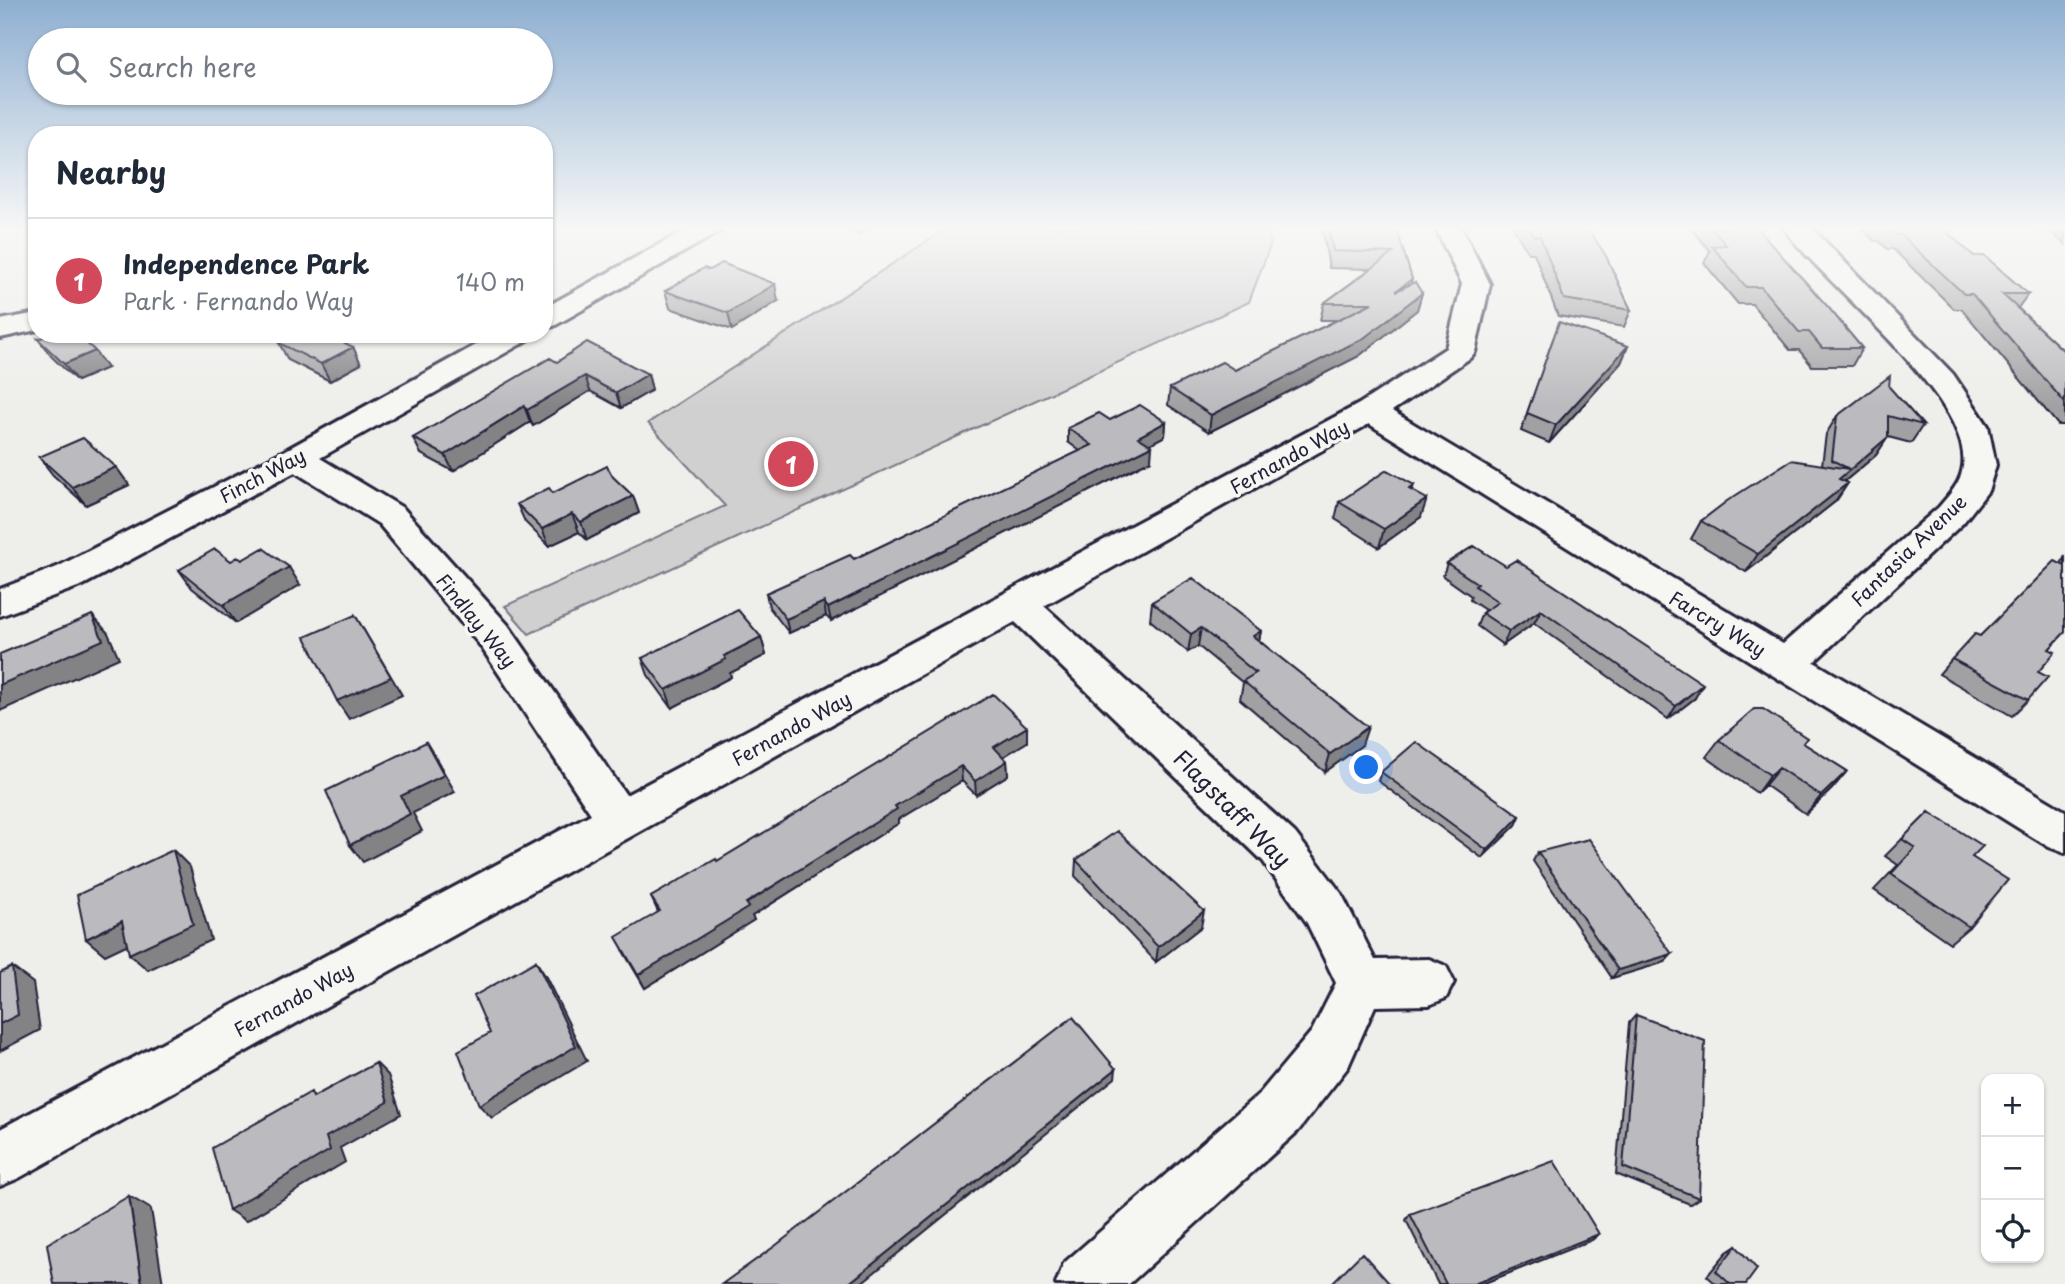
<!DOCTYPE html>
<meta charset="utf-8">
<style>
:root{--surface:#fff;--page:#f2f2f3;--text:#1f2937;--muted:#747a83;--line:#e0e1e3;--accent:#d1495b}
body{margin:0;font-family:"Playpen Sans",sans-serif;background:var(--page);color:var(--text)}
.controls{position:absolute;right:21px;bottom:21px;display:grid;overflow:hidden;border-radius:14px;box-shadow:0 2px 5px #0004}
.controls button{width:63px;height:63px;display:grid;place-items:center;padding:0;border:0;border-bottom:2px solid var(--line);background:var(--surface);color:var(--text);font:35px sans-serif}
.you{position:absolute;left:1367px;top:768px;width:24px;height:24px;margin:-18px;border:5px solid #fff;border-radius:50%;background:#1a73e8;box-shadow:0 0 0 10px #1a73e833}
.badge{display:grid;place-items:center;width:46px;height:46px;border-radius:50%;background:var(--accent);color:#fff;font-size:23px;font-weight:700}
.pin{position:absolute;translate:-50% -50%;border:4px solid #fff;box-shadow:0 2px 7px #0006}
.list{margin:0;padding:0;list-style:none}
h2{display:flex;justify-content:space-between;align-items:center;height:91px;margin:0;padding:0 28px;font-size:30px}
h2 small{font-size:23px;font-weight:400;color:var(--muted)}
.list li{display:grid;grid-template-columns:46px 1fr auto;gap:21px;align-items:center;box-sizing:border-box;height:126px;padding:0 28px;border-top:2px solid var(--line)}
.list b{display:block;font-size:26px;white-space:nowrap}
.list p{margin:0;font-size:23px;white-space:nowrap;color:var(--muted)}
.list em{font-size:23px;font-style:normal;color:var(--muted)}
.icon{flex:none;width:38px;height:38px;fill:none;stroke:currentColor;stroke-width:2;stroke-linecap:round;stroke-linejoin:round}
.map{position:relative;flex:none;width:2065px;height:1284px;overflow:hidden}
.search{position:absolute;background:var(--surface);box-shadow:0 2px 5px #0004;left:28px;top:28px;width:525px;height:77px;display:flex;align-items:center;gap:18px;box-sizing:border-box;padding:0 24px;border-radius:38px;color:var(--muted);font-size:26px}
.panel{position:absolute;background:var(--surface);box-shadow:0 2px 5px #0004;left:28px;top:126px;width:525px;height:217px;border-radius:28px}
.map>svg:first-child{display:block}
.green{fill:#d0d0d1;stroke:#797986;stroke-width:2}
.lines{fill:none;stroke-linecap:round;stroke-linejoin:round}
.minor-casing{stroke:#22223b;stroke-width:6}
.minor{fill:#f6f6f2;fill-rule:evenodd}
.wall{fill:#a1a1a4;stroke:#22223b;stroke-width:2}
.shaded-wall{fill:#838386;stroke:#22223b;stroke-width:2}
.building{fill:#bbbbbf;stroke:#22223b;stroke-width:2}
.labels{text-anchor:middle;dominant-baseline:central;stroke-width:7;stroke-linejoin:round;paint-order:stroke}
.street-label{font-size:19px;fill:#22223b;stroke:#f6f6f2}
.near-street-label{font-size:23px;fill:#22223b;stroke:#f6f6f2}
</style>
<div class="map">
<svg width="2065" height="1284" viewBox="0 0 2065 1284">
<rect width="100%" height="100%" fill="#eeeeeb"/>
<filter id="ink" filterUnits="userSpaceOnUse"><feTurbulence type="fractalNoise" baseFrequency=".0143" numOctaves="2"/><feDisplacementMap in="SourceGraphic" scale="14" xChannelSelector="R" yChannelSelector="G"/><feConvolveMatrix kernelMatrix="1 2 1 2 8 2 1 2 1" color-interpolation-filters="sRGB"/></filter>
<g filter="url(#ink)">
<path class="green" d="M949 227H1267L1271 243 1249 302 529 634 505 606 725 506 648 423Z"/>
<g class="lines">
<g class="minor-casing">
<path id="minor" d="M691 227H723L719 232 554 326 544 328V308Z
M1435 227H1461L1490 284 1475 352 1470 358 1392 411 1783 644 1939 507C1949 495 1961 483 1963 466 1973 398 1822 283 1783 227H1811L1953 374 1988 426 1996 465 1988 491 1963 523 1814 662 2065 811V853L2049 847 1369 424 1044 606 1295 833 1341 893 1375 960 1429 959 1446 966 1454 982 1446 998 1429 1005 1375 1006 1348 1067 1298 1131 1129 1284H1056L1064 1263 1260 1093 1312 1031 1336 983 1307 923 1263 861 1015 622 19 1178 0 1186V1129L591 814 480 645 379 524 295 472 83 585 0 616V589L57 567 284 451 496 334H532L528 340 320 458 403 508 508 625 626 795 1359 404 1446 348 1462 284Z
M37 313V330L0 338V320Z"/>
</g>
<use href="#minor" class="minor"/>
</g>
<path class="wall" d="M843 227H870L859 234Z
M1322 227H1396L1412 279 1411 284 1422 293 1417 310 1359 356 1209 432 1168 405 1170 388 1235 370 1337 320H1320L1324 303 1370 269 1329 268Z
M1513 227H1587L1631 310 1624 327 1558 316 1534 253H1528Z
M1690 227H1756L1862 348 1852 366H1812L1799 350H1790L1752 304H1738L1704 263 1710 251Z
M1861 227H1941L1974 256 2028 294 2018 308 2065 352V425H2058L1962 309H1954L1893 249H1887L1879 241H1874Z
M2045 227H2065V244Z
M665 291 778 301 732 330 670 308Z
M38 339 107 368 77 381 51 356Z
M1553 339 1628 346 1621 363 1549 443 1521 431Z
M279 343 353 347 361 364 330 381 288 360Z
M557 362 648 374 652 390 621 408 590 391 533 426 530 422 453 471 421 454 413 438Z
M1889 387 1923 425 1911 443 1888 437 1876 455 1845 481 1848 483 1836 501 1746 572 1691 539 1701 521 1822 465 1826 434 1837 416Z
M1110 420 1166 422 1165 436 1149 444 1151 460 831 621 826 616 789 633 769 607 766 593 854 559 1080 451 1068 442V428Z
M39 457 116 467 129 485 86 505 53 475Z
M613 477 633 496 639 513 587 540 579 532 549 546 525 522 517 504 553 493Z
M1414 485 1412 491 1421 517 1379 547 1335 519 1339 502Z
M1474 546 1695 698 1668 719 1534 623 1503 645 1477 626 1482 613 1485 610 1470 600 1471 596 1443 576 1447 563Z
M2065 556V632L2049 649 2038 672 2028 700 2012 716 1939 674 1952 659 1980 636 2061 564Z
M242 560 300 585 236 623 192 588 179 570Z
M1152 602 1261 631 1259 640 1362 745 1325 772 1240 699 1243 683 1198 646 1188 652 1150 620Z
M761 637 766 655 730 673 731 677 672 708 648 675 642 658Z
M1027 727V742L1003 756 1007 761 1008 775 976 795 962 781 899 819V823L752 916 754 920 645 988 623 951 658 912 651 897 717 861Z
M1807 738 1803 743 1847 771 1832 789 1806 814 1765 785 1757 793 1706 757 1719 740Z
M1381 772 1520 816 1516 825 1482 858 1378 781Z
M1929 812 1972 857 1969 927 1950 943 1874 890 1898 865 1885 856Z
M1538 852 1665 962 1612 978 1533 861Z
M1076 860 1201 927 1156 962 1075 876Z
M1636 1015 1699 1198 1690 1204 1616 1174 1629 1023Z
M1410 1214 1599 1234 1592 1240 1482 1284H1438L1406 1220Z
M1736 1246 1746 1284H1716L1707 1276 1727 1252Z"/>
<path class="shaded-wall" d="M858 227H870L859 234Z
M775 284 778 301 732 330 728 313Z
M1422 293 1417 310 1359 356 1209 432 1211 415Z
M1628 346 1621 363 1549 443 1556 425Z
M353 347 361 364 330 381 321 364Z
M95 351 107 368 77 381 64 364Z
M648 374 652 390 621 408 616 393Z
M585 376 590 391 533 426 527 410Z
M524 406 530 422 453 471 445 455Z
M1166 422 1165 436 1137 451 1138 437Z
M1888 437 1876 455 1827 496 1839 479Z
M1152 446 1151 460 831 621 828 608Z
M116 467 129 485 86 505 72 487Z
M1848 483 1836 501 1746 572 1758 554Z
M633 496 639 513 587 540 581 522Z
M1427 499 1421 517 1379 547 1384 529Z
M572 514 579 532 549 546 542 529Z
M289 567 300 585 236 623 223 605Z
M824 602 826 616 789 633 786 619Z
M1541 610 1534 623 1503 645 1509 631Z
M92 615 108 633 119 658 0 711V685Z
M355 615 402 695 349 719 337 701Z
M1201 628 1198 646 1188 652 1191 634Z
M1261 631 1257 649 1253 636Z
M761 637 766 655 730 673 731 677 672 708 666 690 724 656Z
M1703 684 1695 698 1668 719 1676 706Z
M1027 727V742L995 762 994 747Z
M1368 727 1362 745 1325 772 1330 754Z
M426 742 437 760 455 792 413 813 422 831 363 862 350 845 401 796Z
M1007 761 1008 775 976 795 975 781Z
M961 766 962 781 899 819V823L752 916 754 920 645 988 638 975 895 806Z
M1779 768 1765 785 1757 793 1770 775Z
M1847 771 1832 789 1806 814 1821 796Z
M1520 816 1516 825 1482 858 1487 850Z
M173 850 190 867 211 940 148 970 129 954Z
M1204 911 1201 927 1156 962 1158 947Z
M122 921 141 938 105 955 86 939Z
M1672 954 1665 962 1612 978 1618 970Z
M536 961 546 977 587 1061 492 1118 479 1105Z
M12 967 33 983 40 1030 0 1051V1024Z
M376 1063 388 1075 401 1114 340 1148 345 1162 246 1221 229 1210 326 1137Z
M1116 1069 1115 1078 860 1284H848Z
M129 1196 151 1209 163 1284H142Z
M1599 1234 1592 1240 1482 1284H1474Z"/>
<path class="building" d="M1328 227H1396L1412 279 1396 291 1415 282 1422 293 1364 338 1211 415 1170 388 1222 362 1235 370 1372 303H1324L1393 253 1333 251Z
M1528 227H1587L1606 256 1631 310 1564 299 1540 236H1534Z
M1711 227H1756L1829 308 1862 348H1822L1809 332H1799L1761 287H1746L1712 246 1726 245Z
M1888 227H1941L1974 256H1985L2028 294H2002L2065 352V403L1972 294H1964L1901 235H1896Z
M722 263 775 284 728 313 665 291 704 268 710 270Z
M1559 322 1628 346 1556 425 1527 413Z
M50 334H77L95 351 64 364 38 339Z
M295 334H327L353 347 321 364 279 343Z
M587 342 648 374 616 393 585 376 527 410 524 406 445 455 413 438 550 358 557 362Z
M1890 376 1889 387 1923 425 1888 416V437L1839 479 1848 483 1758 554 1701 521 1727 501 1791 460 1849 469 1832 460 1837 416Z
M1140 405 1166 422 1138 437 1152 446 828 608 824 602 786 619 766 593 850 555 854 559 1092 445 1068 428 1099 413 1110 420Z
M83 438 116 467 72 487 39 457Z
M607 466 613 477 633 496 581 522 572 514 542 529 517 504 549 488 553 493Z
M1387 470 1414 485 1409 489 1427 499 1384 529 1339 502Z
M1474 546 1506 566 1516 560 1703 684 1676 706 1541 610 1509 631 1482 613 1498 602 1475 586 1478 584 1447 563Z
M263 548 289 567 223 605 179 570 215 549 231 561 238 557 242 560Z
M2055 561 2065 566V632L2049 649 2055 652 2038 672 2048 677 2028 700 1952 659 1975 634 1980 636Z
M1193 578 1261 631 1253 636 1368 727 1330 754 1243 681 1256 673 1201 628 1191 634 1152 602Z
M738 610 761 637 724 656 726 659 666 690 642 658Z
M92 615 103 640 0 685V654Z
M355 615 391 677 337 701 305 637Z
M993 694 1027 727 994 747 1007 761 975 781 961 766 895 806 897 809 746 903 749 907 638 975 616 937 660 911 651 897 716 859 717 861Z
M1754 709H1763L1807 738 1803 743 1847 771 1821 796 1779 768 1770 775 1719 740Z
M426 742 444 775 401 796 410 814 350 845 326 791Z
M1416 742 1520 816 1487 850 1381 772Z
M1929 812 1983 846 1972 857 2008 880 1969 927 1891 874 1915 848 1902 839Z
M1117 831 1204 911 1158 947 1076 860Z
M1589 839 1672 954 1618 970 1538 852Z
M173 850 193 924 129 954 122 921 86 939 77 895Z
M536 961 576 1046 479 1105 458 1051 490 1033 474 996Z
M12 967 18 1015 0 1024V973Z
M1636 1015 1705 1041 1699 1198 1623 1167Z
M1073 1017 1116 1069 848 1284H722L775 1246Z
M376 1063 388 1102 326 1137 330 1150 229 1210 212 1148 311 1092 313 1097Z
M1554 1161 1599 1234 1474 1284H1446L1410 1214Z
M129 1196 142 1284H54L47 1244Z
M1736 1246 1757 1269 1746 1284H1730L1716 1271Z
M1362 1253 1390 1284H1331Z"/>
</g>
<linearGradient id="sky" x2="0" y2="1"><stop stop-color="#8eafd1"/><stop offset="0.56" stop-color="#f7f7f6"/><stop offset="1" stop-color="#f7f7f6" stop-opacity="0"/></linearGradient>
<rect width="2065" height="407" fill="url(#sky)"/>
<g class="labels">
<g class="street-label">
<text transform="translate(1289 456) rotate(-29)">Fernando Way</text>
<text transform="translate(262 475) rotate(-28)">Finch Way</text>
<text transform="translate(1908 550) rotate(-44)">Fantasia Avenue</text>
<text transform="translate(477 620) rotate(51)">Findlay Way</text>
<text transform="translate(1718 623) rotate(31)">Farcry Way</text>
<text transform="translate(791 728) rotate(-29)">Fernando Way</text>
<text transform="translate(293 999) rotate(-29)">Fernando Way</text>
</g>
<g class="near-street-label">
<text transform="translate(1233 808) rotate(45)">Flagstaff Way</text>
</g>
</g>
</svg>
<div class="controls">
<button>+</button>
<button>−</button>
<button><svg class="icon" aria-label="locate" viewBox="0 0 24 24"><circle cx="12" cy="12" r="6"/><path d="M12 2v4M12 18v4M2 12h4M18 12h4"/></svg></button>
</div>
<div class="you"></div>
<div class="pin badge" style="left:791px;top:464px">1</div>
<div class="search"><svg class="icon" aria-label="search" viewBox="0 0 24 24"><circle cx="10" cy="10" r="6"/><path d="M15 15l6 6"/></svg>Search here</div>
<section class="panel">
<h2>Nearby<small></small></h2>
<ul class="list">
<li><span class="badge">1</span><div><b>Independence Park</b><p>Park · Fernando Way</p></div><em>140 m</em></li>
</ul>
</section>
</div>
